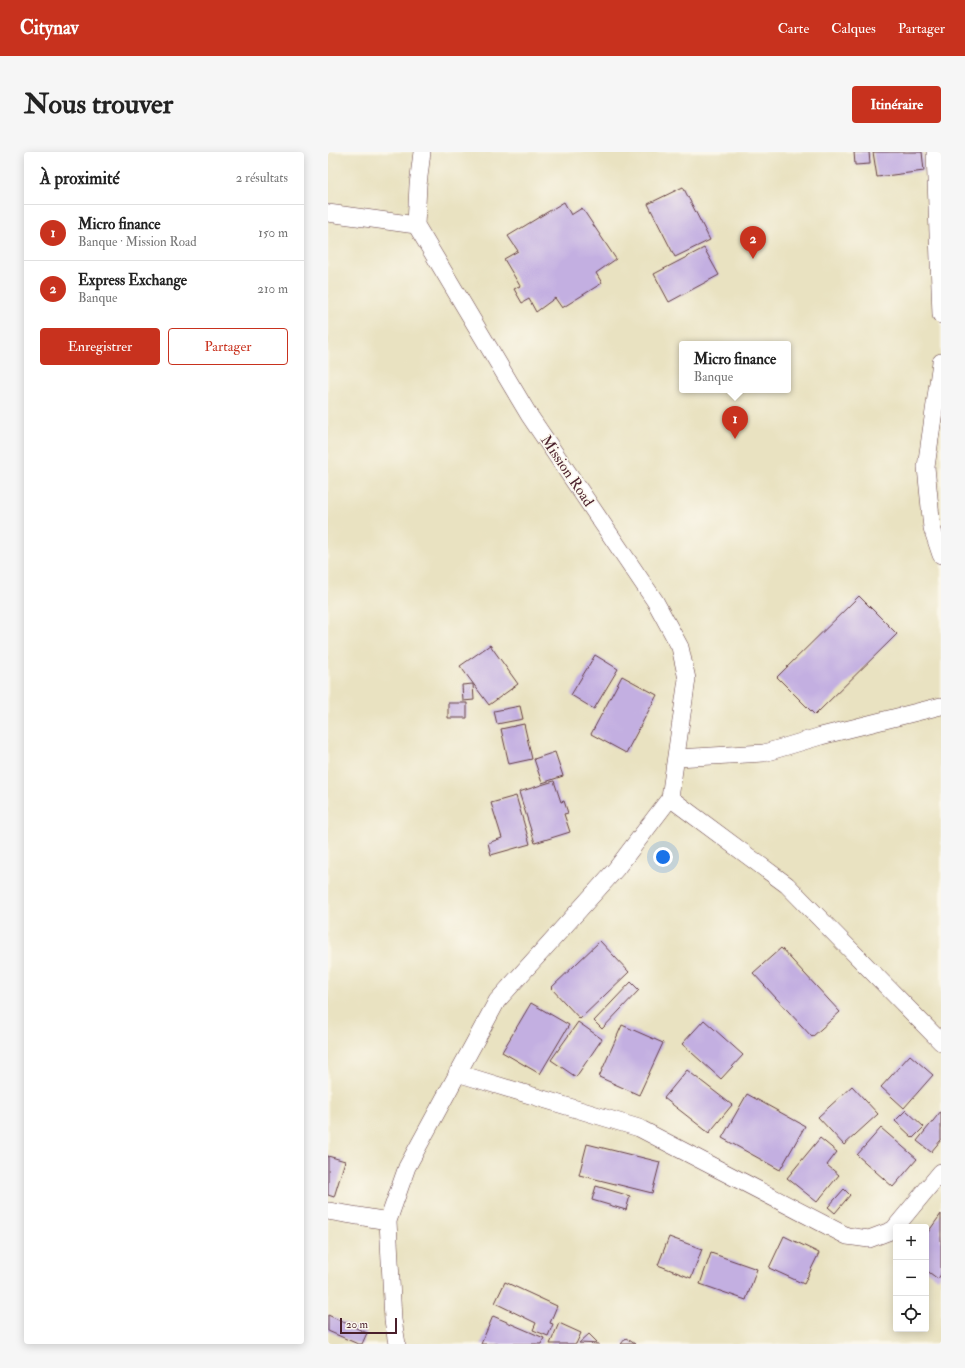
<!DOCTYPE html>
<html lang="fr">
<meta charset="utf-8">
<style>
:root{--surface:#fff;--page:#f6f6f6;--text:#222;--muted:#767676;--line:#e0e0e0;--accent:#c8321e}
body{margin:0;font-family:"IM FELL Double Pica",serif;background:var(--page);color:var(--text)}
.controls{position:absolute;right:12px;bottom:12px;display:grid;overflow:hidden;border-radius:4px;box-shadow:0 2px 10px #0003}
.controls button{width:36px;height:36px;display:grid;place-items:center;padding:0;border:0;border-bottom:1px solid var(--line);background:var(--surface);color:var(--text);font:20px sans-serif}
.scale{position:absolute;left:12px;bottom:10px;width:57px;box-sizing:border-box;padding-left:4px;border:2px solid #4a1f2b;border-top:0;font-size:11px;line-height:14px;white-space:nowrap;color:#4a1f2b;-webkit-text-stroke:3px #fbf7ec;paint-order:stroke}
.you{position:absolute;left:335px;top:705px;width:14px;height:14px;margin:-10px;border:3px solid #fff;border-radius:50%;background:#1a73e8;box-shadow:0 0 0 6px #1a73e833}
.badge{display:grid;place-items:center;width:26px;height:26px;border-radius:50%;background:var(--accent);color:#fff;font-size:13px;font-weight:700}
.pin{position:absolute;translate:-50% -33px;filter:drop-shadow(0 1px 2px #0008)}
.pin::after{content:'';position:absolute;top:21px;width:14px;height:12px;background:inherit;clip-path:polygon(0 0,100% 0,50% 100%)}
.popup{position:absolute;left:351px;top:189px;width:112px;height:52px;box-sizing:border-box;display:grid;place-content:center;border-radius:4px;background:var(--surface);filter:drop-shadow(0 1px 3px #0005);font-size:13px;white-space:nowrap;color:var(--muted)}
.popup b{font-size:15px;color:var(--text)}
.popup::after{content:'';position:absolute;left:50%;top:100%;margin-left:-8px;border:8px solid transparent;border-top-color:var(--surface)}
.list{margin:0;padding:0;list-style:none}
h2{display:flex;justify-content:space-between;align-items:center;height:52px;margin:0;padding:0 16px;font-size:17px}
h2 small{font-size:13px;font-weight:400;color:var(--muted)}
.list li{display:grid;grid-template-columns:26px 1fr auto;gap:12px;align-items:center;box-sizing:border-box;height:56px;padding:0 16px;border-top:1px solid var(--line)}
.list b{display:block;font-size:15px;white-space:nowrap}
.list p{margin:0;font-size:13px;white-space:nowrap;color:var(--muted)}
.list em{font-size:13px;font-style:normal;color:var(--muted)}
.actions{display:flex;gap:8px;padding:12px 16px}
.actions a{flex:1;padding:9px 0;border:1px solid var(--accent);border-radius:4px;text-align:center;font-size:14px;color:var(--accent)}
.actions .main{background:var(--accent);color:#fff}
.icon{flex:none;width:22px;height:22px;fill:none;stroke:currentColor;stroke-width:2;stroke-linecap:round;stroke-linejoin:round}
.map{position:relative;flex:none;width:613px;height:1192px;overflow:hidden;border-radius:4px}
header{display:flex;align-items:center;gap:24px;box-sizing:border-box;height:56px;padding:0 20px;background:var(--accent);color:#fff}
header strong{font-size:19px}
nav{display:flex;gap:22px;margin-inline-start:auto;font-size:14px}
.intro{display:flex;align-items:center;justify-content:space-between;box-sizing:border-box;height:96px;padding:0 24px}
h1{margin:0;font-size:28px}
.button{padding:10px 18px;border-radius:4px;background:var(--accent);color:#fff;font-size:14px;font-weight:700}
main{display:flex;gap:24px;padding:0 24px}
aside{flex:1;background:var(--surface);border-radius:4px;box-shadow:0 2px 10px #0003}
.map>svg:first-child{display:block}
.building{fill:#c3afe1}
.lines{fill:none;stroke-linecap:round;stroke-linejoin:round}
.street-casing{stroke:#623c42;stroke-width:18}
.street{stroke:#fff;stroke-width:17}
.labels{text-anchor:middle;dominant-baseline:central;stroke-width:3;stroke-linejoin:round;paint-order:stroke}
.street-label{font-size:15px;fill:#4a1f2b;stroke:#fbf7ec}
</style>
<header>
<strong>Citynav</strong>
<nav><a>Carte</a><a>Calques</a><a>Partager</a></nav>
</header>
<div class="intro"><h1>Nous trouver</h1><a class="button">Itinéraire</a></div>
<main>
<aside>
<h2>À proximité<small>2 résultats</small></h2>
<ul class="list">
<li><span class="badge">1</span><div><b>Micro finance</b><p>Banque · Mission Road</p></div><em>150 m</em></li>
<li><span class="badge">2</span><div><b>Express Exchange</b><p>Banque</p></div><em>210 m</em></li>
</ul>
<div class="actions"><a class="main">Enregistrer</a><a>Partager</a></div>
</aside>
<div class="map">
<svg width="613" height="1192" viewBox="0 0 613 1192">
<rect width="100%" height="100%" fill="#fbf7ec"/>
<filter id="ink" filterUnits="userSpaceOnUse"><feTurbulence type="fractalNoise" baseFrequency=".025" numOctaves="2"/><feDisplacementMap in="SourceGraphic" scale="8" xChannelSelector="R" yChannelSelector="G"/><feConvolveMatrix kernelMatrix="1 2 1 2 8 2 1 2 1" color-interpolation-filters="sRGB"/></filter>
<filter id="wash" filterUnits="userSpaceOnUse"><feTurbulence type="fractalNoise" baseFrequency=".012" numOctaves="4" result="noise"/><feDisplacementMap in="SourceGraphic" scale="16" xChannelSelector="R" yChannelSelector="G"/><feGaussianBlur stdDeviation="0.9" result="paint"/><feColorMatrix in="noise" values="0 0 0 0 0 0 0 0 0 0 0 0 0 0 0 0 0 1.4 0 .05"/><feComposite in="paint" operator="in"/></filter>
<g filter="url(#wash)">
<rect width="100%" height="100%" fill="#e9e2c1"/>
<g id="blocks">
<path class="building" d="M526 0H541L542 12 527 13Z
M545 0H594L596 19 549 25Z
M355 35 382 88 347 105 320 52Z
M236 50 243 63 254 56 288 107 268 121 274 131 234 156 227 146 208 160 201 147 194 151 186 137 192 134 176 107 190 99 180 84Z
M376 96 391 123 341 150 326 122Z
M531 444 569 482 487 563 449 525Z
M162 493 190 532 161 553 132 514Z
M267 503 290 517 266 557 243 543Z
M294 524 329 543 298 601 263 582Z
M145 532 146 548 135 549 134 533Z
M120 551H139V566H120Z
M192 554 195 567 169 572 166 559Z
M196 572 204 607 181 612 173 577Z
M227 600 235 624 214 631 206 607Z
M226 629 233 650 236 649 240 661 236 662 242 680 207 691 191 640Z
M188 644 202 692 163 703 160 691 174 686 163 651Z
M272 789 301 820 252 867 223 836Z
M453 796 512 860 484 885 425 821Z
M303 830 311 838 274 877 266 869Z
M203 851 241 873 212 922 174 900Z
M376 868 415 903 393 927 354 892Z
M250 870 274 887 248 925 223 908Z
M294 873 335 891 311 943 271 925Z
M582 903 605 923 576 956 553 935Z
M359 918 404 953 381 981 336 946Z
M524 934 550 962 516 993 490 965Z
M419 942 477 974 452 1018 394 986Z
M578 958 596 975 585 986 567 969Z
M613 959V988L603 1000 589 989Z
M553 976 589 1007 565 1035 529 1003Z
M492 986 509 1000 499 1013 511 1023 489 1050 459 1026Z
M259 992 332 1010 324 1041 251 1023Z
M0 1004 17 1009 6 1045 0 1043Z
M268 1034 302 1044 298 1058 264 1048Z
M516 1037 522 1043 507 1061 500 1055Z
M613 1062V1122L610 1127 598 1118V1083Z
M456 1084 491 1101 476 1132 441 1116Z
M341 1085 374 1097 363 1126 330 1113Z
M383 1101 429 1117 418 1148 372 1132Z
M177 1130 229 1154 222 1171 225 1172 220 1184 205 1178 208 1171 167 1151Z
M0 1163 39 1181 34 1192H30L0 1179Z
M165 1164 216 1186 213 1192H153Z
M231 1171 253 1181 248 1192H222Z
M261 1182 271 1192 251 1191Z
M298 1186 307 1192H293Z"/>
</g>
</g>
<g filter="url(#ink)">
<use href="#blocks" fill-opacity="0" stroke="#623c42" stroke-width="1"/>
<g class="lines">
<g class="street-casing">
<path id="street" d="M607 0 613 163
M0 61 88 73
M613 210 598 315 604 376 613 403
M349 606 436 601 493 584 613 554
M342 646 459 733 613 890
M129 921 311 976 519 1084 541 1087 565 1078 613 1020
M0 1059 60 1069
M69 1192 65 1168 60 1069 79 1015 169 849 288 717 342 646 359 527 352 495 327 449 201 263 88 73 90 33 94 0"/>
</g>
<use href="#street" class="street"/>
</g>
</g>
<g class="labels">
<g class="street-label">
<text transform="translate(239 319) rotate(56)">Mission Road</text>
</g>
</g>
</svg>
<div class="controls">
<button>+</button>
<button>−</button>
<button><svg class="icon" aria-label="locate" viewBox="0 0 24 24"><circle cx="12" cy="12" r="6"/><path d="M12 2v4M12 18v4M2 12h4M18 12h4"/></svg></button>
</div>
<div class="scale">20 m</div>
<div class="you"></div>
<div class="pin badge" style="left:407px;top:287px">1</div>
<div class="popup"><b>Micro finance</b>Banque</div>
<div class="pin badge" style="left:425px;top:107px">2</div>
</div>
</main>
